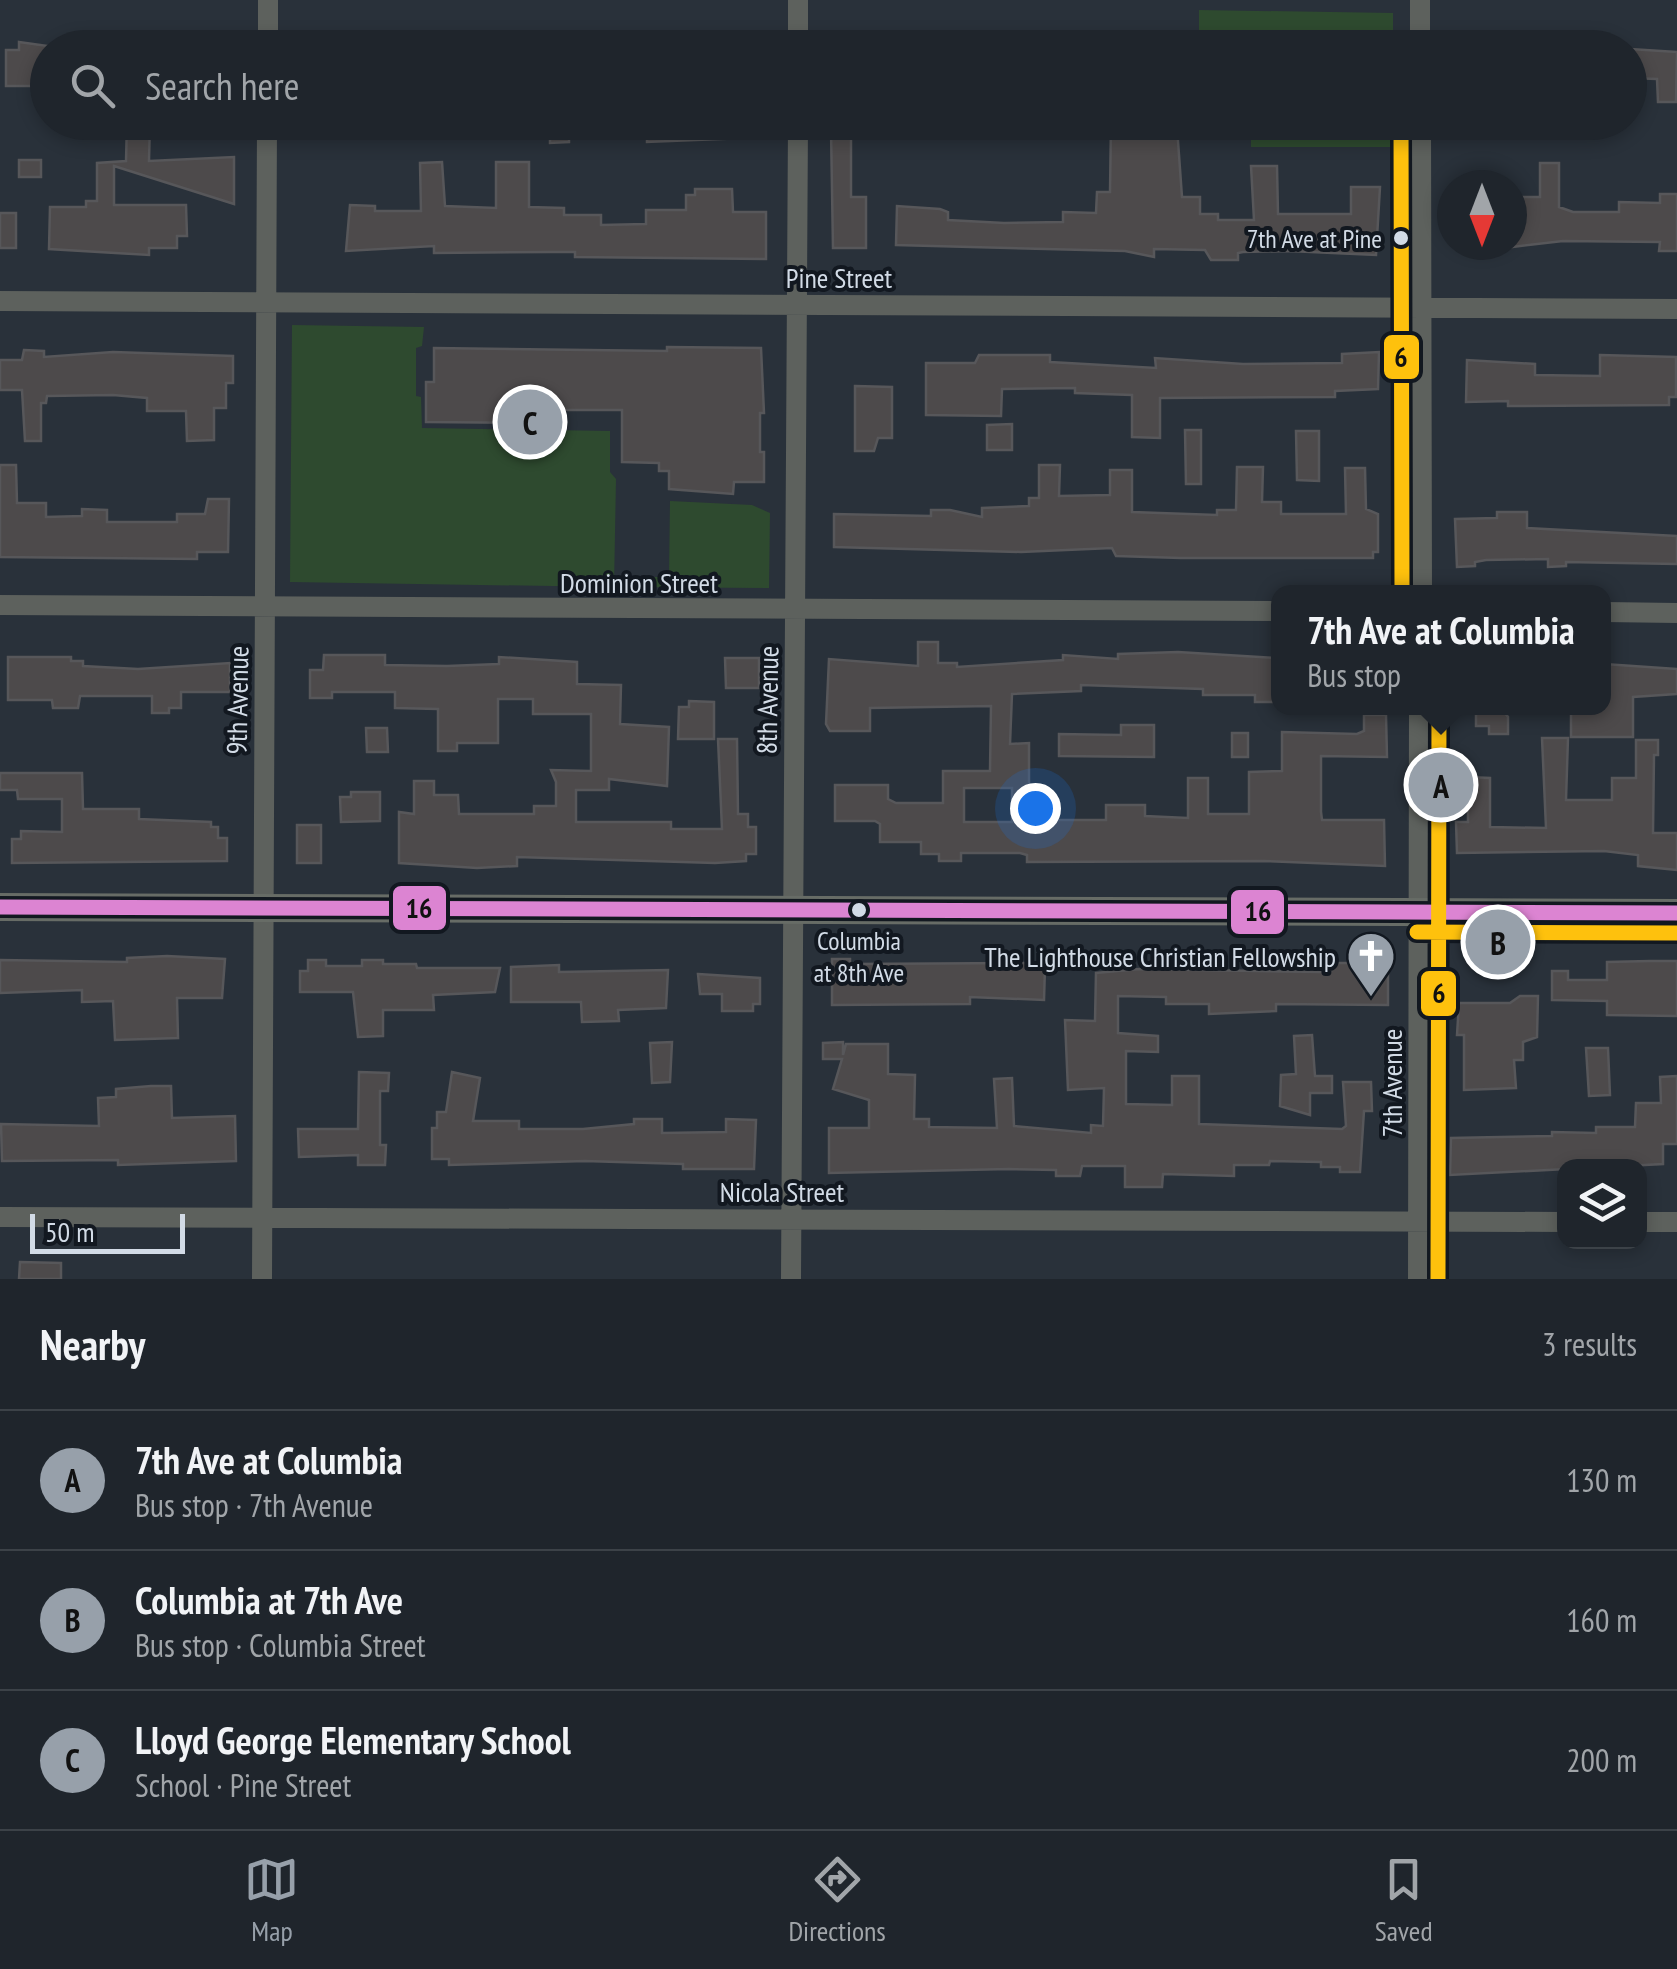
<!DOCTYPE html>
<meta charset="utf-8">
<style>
:root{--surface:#1f252c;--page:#272d34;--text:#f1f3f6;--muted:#a1a5a9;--line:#3c4248;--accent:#97a0aa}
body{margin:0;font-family:"PT Sans Narrow",sans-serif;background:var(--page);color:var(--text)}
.controls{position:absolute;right:30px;bottom:30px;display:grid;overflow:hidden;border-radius:20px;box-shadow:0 5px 15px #0003}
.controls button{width:90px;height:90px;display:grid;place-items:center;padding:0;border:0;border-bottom:2px solid var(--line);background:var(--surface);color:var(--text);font:50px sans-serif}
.compass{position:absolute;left:1437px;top:170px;width:90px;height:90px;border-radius:50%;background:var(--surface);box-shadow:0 5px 15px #0003;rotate:180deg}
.scale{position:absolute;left:30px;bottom:25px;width:155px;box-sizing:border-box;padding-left:10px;border:5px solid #d2dbe6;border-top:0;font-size:28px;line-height:35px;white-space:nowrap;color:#d2dbe6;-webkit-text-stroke:8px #121820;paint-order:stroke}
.you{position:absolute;left:1035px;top:808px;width:35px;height:35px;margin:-25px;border:8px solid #fff;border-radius:50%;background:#1a73e8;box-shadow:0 0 0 15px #1a73e833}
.badge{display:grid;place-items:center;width:65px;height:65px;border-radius:50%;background:var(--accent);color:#111;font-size:32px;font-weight:700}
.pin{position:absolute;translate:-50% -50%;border:5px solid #fff;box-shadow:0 2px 10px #0006}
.popup{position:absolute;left:1271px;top:585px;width:340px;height:130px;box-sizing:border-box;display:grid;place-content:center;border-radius:20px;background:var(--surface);filter:drop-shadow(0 2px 8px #0005);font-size:32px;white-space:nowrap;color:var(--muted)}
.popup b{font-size:38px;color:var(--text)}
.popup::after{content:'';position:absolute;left:50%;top:100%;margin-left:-20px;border:20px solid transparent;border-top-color:var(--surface)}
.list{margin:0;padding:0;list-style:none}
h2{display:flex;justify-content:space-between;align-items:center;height:130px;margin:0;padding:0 40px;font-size:42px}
h2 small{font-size:32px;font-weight:400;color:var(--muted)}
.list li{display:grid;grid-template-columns:65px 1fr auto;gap:30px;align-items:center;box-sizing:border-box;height:140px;padding:0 40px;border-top:2px solid var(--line)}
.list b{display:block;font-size:38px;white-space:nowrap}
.list p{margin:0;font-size:32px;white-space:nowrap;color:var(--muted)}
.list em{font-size:32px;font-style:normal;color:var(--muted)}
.icon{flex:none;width:55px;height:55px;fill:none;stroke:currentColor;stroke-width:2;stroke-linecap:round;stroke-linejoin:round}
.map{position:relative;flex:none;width:1677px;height:1279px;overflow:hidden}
.search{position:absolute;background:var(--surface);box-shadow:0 5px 15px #0003;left:30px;right:30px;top:30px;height:110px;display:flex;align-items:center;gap:25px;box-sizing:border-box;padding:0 35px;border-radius:55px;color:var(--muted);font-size:38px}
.sheet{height:550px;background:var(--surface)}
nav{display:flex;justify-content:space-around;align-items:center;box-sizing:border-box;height:140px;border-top:2px solid var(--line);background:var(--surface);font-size:28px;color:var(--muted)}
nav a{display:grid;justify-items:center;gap:5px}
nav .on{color:var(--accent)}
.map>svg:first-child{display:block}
.green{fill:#2e4a2f}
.building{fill:#4d4a4b;stroke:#57575a;stroke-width:2.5;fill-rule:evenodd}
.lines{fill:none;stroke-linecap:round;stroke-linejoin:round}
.street{stroke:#5d615d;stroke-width:20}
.secondary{stroke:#676c66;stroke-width:28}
.bus-1-casing{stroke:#121820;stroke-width:22}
.bus-2-casing{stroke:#121820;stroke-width:22}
.bus-1{stroke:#dc84d2;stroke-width:15}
.bus-2{stroke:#fec10d;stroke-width:15}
.bus-dot{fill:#d2dbe6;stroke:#121820;stroke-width:4}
.labels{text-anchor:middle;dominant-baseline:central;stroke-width:8;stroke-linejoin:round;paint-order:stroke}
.bus-label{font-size:26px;fill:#d2dbe6;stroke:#121820;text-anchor:end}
.street-label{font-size:28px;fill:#d2dbe6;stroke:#121820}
.poi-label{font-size:28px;fill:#d2dbe6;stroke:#121820;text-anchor:end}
.line-badge{stroke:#121820;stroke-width:4}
.pale-badge-label{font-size:28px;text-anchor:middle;font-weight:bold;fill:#111}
</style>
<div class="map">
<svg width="1677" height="1279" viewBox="0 0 1677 1279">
<rect width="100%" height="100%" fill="#29313a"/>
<path class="green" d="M1199 10 1393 13V47H1207L1199 40Z
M1251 123H1393V147H1251Z
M292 325 424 327 422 346 416 348V396L421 397 422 428 610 431V472L616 479 614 587 290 582Z
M670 501 752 505 770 513 769 588 622 587V577H669Z"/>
<path class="building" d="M19 42 48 46V86H6V50H19Z
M1630 49 1677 52 1676 102H1658L1657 79 1630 78Z
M127 122H150L149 161 234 157V204L114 166V205H186L187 236H177V248H149V255L49 249 50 207H86V201H97V163L126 161Z
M550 122H569V142L550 143Z
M647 122H745V138L647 142Z
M1111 122 1177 127 1182 197H1200V214H1218V220H1254L1251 166H1277L1278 214H1351V187H1380L1376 255 1289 251 1243 252 1238 253V260H1211L1205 250 1154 249V257L1125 251 896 245 897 206 940 209 948 212V220L1004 223 1063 222V212L1096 213 1097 192H1110Z
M831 130H847L851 136V197H866V248H833Z
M19 160H41V177H19Z
M442 162 445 206 496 208V162H529V207L564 208V215H601V225L646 224V210H686V195H695V189H732L733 212H766V259L575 257V252H551L434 253V246L346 251 350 205 375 206V211H421L420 163Z
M1540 163H1559V207L1573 212H1619V202L1660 203V194H1677V251H1659L1660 242 1563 241 1512 247V197H1540Z
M0 213H16V248H0Z
M667 347 761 348 764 413H760V452H764V482H734L733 494 669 489V471H659V463L622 462V410H538V423L426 422V382H434V348L667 351Z
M24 350 44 351V357L113 352 233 356V383H226V408H214V440L187 441 186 411H147V398L113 395 47 396 46 403H41V441H25L22 390H0V360H22Z
M1379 352 1378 389 1335 391V397L1160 398V438L1132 437V395L1075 393V388L1002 389 1001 416 926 415V363H975L979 355H1050V362L1156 368 1155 358 1243 364 1342 363V354Z
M1600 355 1676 357V397H1669V405L1508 406V401L1466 402 1467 360 1535 364V375L1600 376Z
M855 386 892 387V438H878L874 451H855Z
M1012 424V450H987V425Z
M1185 430H1201V484H1186Z
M1296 431H1319V481L1297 480Z
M0 465H16L17 503H46V517L82 516V509L107 510V522H177V514H205L208 499H229L228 552H197V559L0 557Z
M1039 465H1060L1059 496 1110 495V470H1132V512L1217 515V510H1236L1237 467H1263L1262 502H1281V514H1346L1345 468H1365L1366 509 1378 514V552H1373V558H1181L1116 556 1112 548 1021 552 834 547V514L931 516V510H950L982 517V508L1029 506V498H1039Z
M1497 512H1527V528L1677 536V564L1566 562V566L1548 567V559L1486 560 1475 562V566L1457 567 1455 519 1497 518Z
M918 642H938V663H957V667L1063 660V655L1118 659V654L1178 652 1278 658V702H1255V695H1203V689L1081 685V691L1012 694 1010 744 1029 743V812H1054V820H1106V805H1145V816L1188 818V778H1208V814H1249V772L1282 771V732L1357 734 1364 731V715H1386L1387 757 1321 756V812L1322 820H1384L1385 866 1264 861 1027 862V855L1020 853H961V861H939V854H921V842H880V824L875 821H835V785H888V799L896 803H943V771H990L991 706 870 708V731H830L826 724 829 659 918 666ZM964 788H1012V822H964Z
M324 655H385V665L447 666 499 664V657L577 662V684L621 685 620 724 669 727 667 786 609 779V790H576V822H671V829H722L718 739H737L738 814H748V827H756V854H746V861L715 863 517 857V866L477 868 399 863V812L414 814V781H434V795H458L459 814H534V806H556V782L551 770 591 771V714H533V699H498V743H457V751H438V709L395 708V692H332V698H310V670H323Z
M8 657H71V661H83V666L138 669 230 663V692H181V708H169V713H152V696H80L78 708H53L52 700H8Z
M725 658H759V688H726Z
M1604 664 1677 669V694L1633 697V737H1571V708H1604Z
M689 701 714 702V739H678L679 707H689Z
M1476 708H1501L1508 717V734H1489V726H1476Z
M1121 725H1154V757L1059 756V734L1121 735Z
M366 728H387L388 752H367Z
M1232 733H1248V757H1232Z
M1542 738H1568L1566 800H1612V778H1636V740H1658V755H1654L1653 833H1677V870L1638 866V855L1604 851 1457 853 1456 822H1468V777L1490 778V827L1546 828Z
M0 773H82L83 809H139V819L211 822V827H218V838H227V861L12 863V839H21V831L62 832V799H18L17 790H0Z
M351 792H380V821L341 822 340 797H351Z
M297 825H321V863H297Z
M167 956 225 959 222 998H177L178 1038 115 1040 113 1001 82 1002V990L0 993V960L127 962V958Z
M832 959H850V964L1036 963 1045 967 1044 1000 970 997V1004L832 1005Z
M308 960H326V966H362V960H383V964H416L417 968H500L495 992 433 995 434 1010H383V1036L358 1037 353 992H300V971H308Z
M1650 961H1677V1016L1607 1015V1001L1552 1000V971H1568V980H1607V962Z
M1331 963H1388V1005L1276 1004V1011L1209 1014V1004H1166V997L1118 996V1033L1158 1036V1052L1126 1051V1104L1172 1105V1076H1199V1124L1342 1129 1346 1126 1343 1082H1371L1372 1111H1364L1360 1172H1340V1167H1321V1162L1270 1161 1269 1165H1234V1176L1163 1174 1162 1187H1125V1166H1082L1080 1176H1056V1170L1009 1169 829 1173V1128H869V1100L833 1089 842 1059H823V1043L843 1042V1055L846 1044H888V1074L915 1075 914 1119H929V1127L997 1128 994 1079 1012 1078 1014 1126 1091 1133V1125L1103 1126 1104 1088 1068 1090 1065 1020 1095 1021 1096 973 1139 969 1321 972 1331 971Z
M559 965V972L668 970 666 1008 618 1010 619 1021 582 1022 581 1002H511V967Z
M698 974 760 978V1004H753V1011H722V994H700Z
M1520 996H1538L1537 1037 1523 1042V1060H1514L1516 1088 1464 1090V1035H1457L1459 1003H1510Z
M1312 1035 1315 1076H1332V1093H1310V1115L1280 1106 1281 1075 1296 1074 1294 1036Z
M672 1042 670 1082 652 1083 650 1043Z
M1586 1048H1608L1610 1095 1589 1096Z
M359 1072 389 1073 388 1091H380V1145H386L385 1165H358V1155L299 1157 298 1129H358Z
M452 1072 480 1078 473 1121H519V1129H583L634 1124V1119H662V1133L726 1132V1119L756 1120 754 1169H683V1164L585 1161 449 1165V1159H432V1128H437V1112H446Z
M1677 1076V1144H1663V1164L1450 1175 1451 1138 1552 1136V1132L1596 1133V1127H1635L1636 1103H1661L1660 1077Z
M151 1086H171L172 1118 235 1116 236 1161 118 1165V1160L2 1161 1 1124 99 1126 98 1098 116 1097V1089Z
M20 1262 61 1263V1279H19Z"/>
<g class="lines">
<path class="street" d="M1420 0V48
M268 48V0
M798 48V0
M1421 122 1422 592
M0 301 1677 309
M0 605 1278 611
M1604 612 1677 613
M0 1217 1564 1222
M1640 1222H1677
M262 1279 267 122
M791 1279 798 122
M1418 1279 1419 708"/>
<path class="secondary" d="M0 907 1677 913"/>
<g class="bus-1-casing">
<path id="bus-1" d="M0 907 1677 913"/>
</g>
<g class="bus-2-casing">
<path id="bus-2" d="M1401 122 1402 592
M1417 932 1677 933
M1438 1279 1439 708"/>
</g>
<use href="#bus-1" class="bus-1"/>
<use href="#bus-2" class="bus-2"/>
</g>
<defs>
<g id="church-pin" transform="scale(2.5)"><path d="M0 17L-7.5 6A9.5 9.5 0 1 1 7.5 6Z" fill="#97a0aa" stroke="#121820"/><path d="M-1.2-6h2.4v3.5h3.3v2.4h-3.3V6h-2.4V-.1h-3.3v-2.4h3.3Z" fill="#fff"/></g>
</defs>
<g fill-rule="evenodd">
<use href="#church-pin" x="1371" y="956"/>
</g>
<g class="bus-dot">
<circle cx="1401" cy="238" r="9"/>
<circle cx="859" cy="910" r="9"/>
</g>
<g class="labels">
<g class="bus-label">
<text x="1382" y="238">7th Ave at Pine</text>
<text x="859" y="940" text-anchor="middle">Columbia<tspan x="859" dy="32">at 8th Ave</tspan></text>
</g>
<g class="street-label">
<text x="839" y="277">Pine Street</text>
<text x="639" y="582">Dominion Street</text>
<text transform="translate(237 700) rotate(-89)">9th Avenue</text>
<text transform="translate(767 700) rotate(-89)">8th Avenue</text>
<text transform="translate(1391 1083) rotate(-90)">7th Avenue</text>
<text x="782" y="1191">Nicola Street</text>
</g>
<g class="poi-label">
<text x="1336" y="956">The Lighthouse Christian Fellowship</text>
</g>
</g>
<g class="line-badge">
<rect x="1382" y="333" width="39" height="48" rx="10" fill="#fec10d"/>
<rect x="391" y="884" width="57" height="48" rx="10" fill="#dc84d2"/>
<rect x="1229" y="888" width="57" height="48" rx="10" fill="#dc84d2"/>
<rect x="1419" y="969" width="39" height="49" rx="10" fill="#fec10d"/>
</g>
<g class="pale-badge-label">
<text x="1401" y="367">6</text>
<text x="419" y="918">16</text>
<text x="1258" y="921">16</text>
<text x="1439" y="1003">6</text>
</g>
</svg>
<div class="controls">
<button><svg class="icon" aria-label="layers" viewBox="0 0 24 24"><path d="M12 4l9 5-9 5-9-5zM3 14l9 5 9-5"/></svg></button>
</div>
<svg class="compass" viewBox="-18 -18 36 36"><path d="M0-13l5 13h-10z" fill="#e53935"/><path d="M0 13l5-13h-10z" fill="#a1a5a9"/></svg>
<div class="scale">50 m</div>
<div class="you"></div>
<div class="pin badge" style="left:1441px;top:785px">A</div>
<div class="popup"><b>7th Ave at Columbia</b>Bus stop</div>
<div class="pin badge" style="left:1498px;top:942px">B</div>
<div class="pin badge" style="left:530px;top:422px">C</div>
<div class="search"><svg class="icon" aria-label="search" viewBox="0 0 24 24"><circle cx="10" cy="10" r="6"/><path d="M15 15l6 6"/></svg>Search here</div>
</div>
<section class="sheet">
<h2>Nearby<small>3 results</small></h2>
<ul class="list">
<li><span class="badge">A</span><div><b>7th Ave at Columbia</b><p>Bus stop · 7th Avenue</p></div><em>130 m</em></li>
<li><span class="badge">B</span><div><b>Columbia at 7th Ave</b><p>Bus stop · Columbia Street</p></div><em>160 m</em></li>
<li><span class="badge">C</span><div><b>Lloyd George Elementary School</b><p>School · Pine Street</p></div><em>200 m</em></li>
</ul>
</section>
<nav>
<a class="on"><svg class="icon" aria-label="map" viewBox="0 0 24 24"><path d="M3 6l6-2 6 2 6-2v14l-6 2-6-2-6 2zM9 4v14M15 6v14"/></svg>Map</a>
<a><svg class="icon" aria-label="directions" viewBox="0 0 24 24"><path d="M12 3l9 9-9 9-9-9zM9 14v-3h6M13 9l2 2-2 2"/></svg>Directions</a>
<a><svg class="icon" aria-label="saved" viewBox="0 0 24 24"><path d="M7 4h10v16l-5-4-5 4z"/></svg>Saved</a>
</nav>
